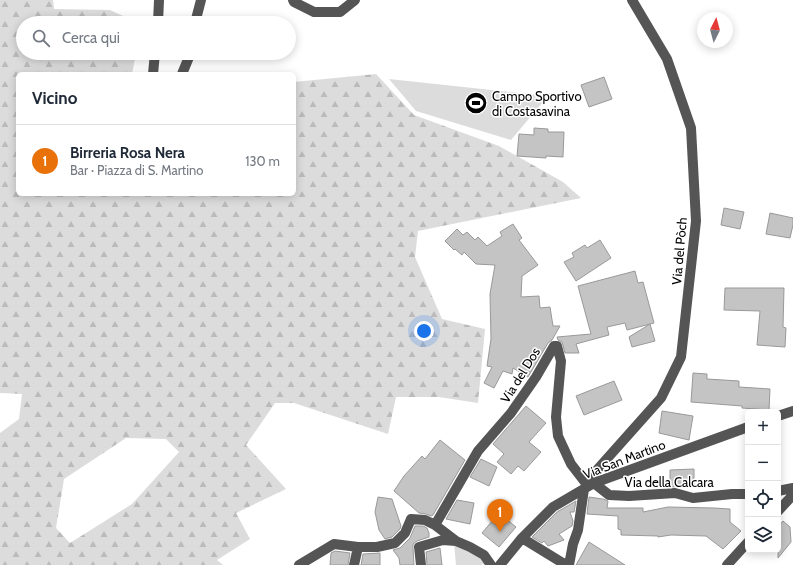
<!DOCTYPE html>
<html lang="it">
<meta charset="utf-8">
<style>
:root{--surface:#fff;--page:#f6f6f7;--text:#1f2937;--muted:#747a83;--line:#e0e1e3;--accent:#000}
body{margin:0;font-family:Cabin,sans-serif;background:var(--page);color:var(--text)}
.controls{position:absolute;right:12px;bottom:12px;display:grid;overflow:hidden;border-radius:6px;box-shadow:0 2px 10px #0003}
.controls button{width:36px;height:36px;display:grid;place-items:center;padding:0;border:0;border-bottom:1px solid var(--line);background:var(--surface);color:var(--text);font:20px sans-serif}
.compass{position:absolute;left:697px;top:12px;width:36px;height:36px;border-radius:50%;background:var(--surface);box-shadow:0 2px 10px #0003;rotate:6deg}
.you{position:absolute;left:424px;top:331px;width:14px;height:14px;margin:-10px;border:3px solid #fff;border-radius:50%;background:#1a73e8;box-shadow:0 0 0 6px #1a73e833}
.badge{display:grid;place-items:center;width:26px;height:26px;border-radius:50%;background:var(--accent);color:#fff;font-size:13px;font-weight:700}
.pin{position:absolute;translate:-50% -33px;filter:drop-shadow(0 1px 2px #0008)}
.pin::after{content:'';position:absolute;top:21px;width:14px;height:12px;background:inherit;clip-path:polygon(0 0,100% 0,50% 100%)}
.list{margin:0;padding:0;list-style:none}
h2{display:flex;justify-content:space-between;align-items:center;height:52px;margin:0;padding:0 16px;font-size:17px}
h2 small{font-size:13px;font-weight:400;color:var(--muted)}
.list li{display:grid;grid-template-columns:26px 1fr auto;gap:12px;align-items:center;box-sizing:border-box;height:72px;padding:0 16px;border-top:1px solid var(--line)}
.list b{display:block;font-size:15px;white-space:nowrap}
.list p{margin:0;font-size:13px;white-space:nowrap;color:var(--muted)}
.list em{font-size:13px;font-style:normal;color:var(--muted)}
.icon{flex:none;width:22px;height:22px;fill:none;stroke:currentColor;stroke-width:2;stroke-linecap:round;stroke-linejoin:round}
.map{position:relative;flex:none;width:793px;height:565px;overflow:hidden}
.search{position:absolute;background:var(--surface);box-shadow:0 2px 10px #0003;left:16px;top:16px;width:280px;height:44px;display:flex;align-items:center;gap:10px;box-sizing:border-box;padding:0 14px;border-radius:22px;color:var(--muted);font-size:15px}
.panel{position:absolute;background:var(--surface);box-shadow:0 2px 10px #0003;left:16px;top:72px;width:280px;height:124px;border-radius:6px}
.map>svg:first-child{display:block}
.forest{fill:url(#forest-firs);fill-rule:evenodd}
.garden{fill:#dcdcdc}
.building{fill:#c4c4c4;stroke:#999}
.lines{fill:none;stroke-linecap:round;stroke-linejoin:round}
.minor{stroke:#555;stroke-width:10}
.labels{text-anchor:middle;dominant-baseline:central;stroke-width:3;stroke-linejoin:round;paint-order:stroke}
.poi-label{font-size:13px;fill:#000;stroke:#fff;text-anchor:start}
.street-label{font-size:13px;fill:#000;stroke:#fff}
</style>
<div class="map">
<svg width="793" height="565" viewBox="0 0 793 565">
<defs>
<pattern id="forest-firs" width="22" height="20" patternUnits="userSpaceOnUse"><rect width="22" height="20" fill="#dcdcdc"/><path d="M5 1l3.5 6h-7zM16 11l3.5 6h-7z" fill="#bbb"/></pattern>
</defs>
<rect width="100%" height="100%" fill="#fff"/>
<path class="forest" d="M0 0H53L54 9 110 10 138 23H23V53H136L132 74H18V194H294V82L376 74 414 115 499 146 563 182 581 198 418 231 415 257 442 319 485 329 478 403 439 397H396L388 434 294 403H275L246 445 286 489 236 513 250 539 217 560 223 565H0V433L19 419 22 394 0 393ZM126 438 166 439 179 452 132 504 70 543 56 528 64 479Z"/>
<path class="garden" d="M389 79 548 96 511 140 416 111Z
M454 543 470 547 488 563 481 565H456Z"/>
<path class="building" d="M604 77 612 99 589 107 581 85Z
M534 128 548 129V132H564L563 157 546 156V158L517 156 519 134 534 135Z
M724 208 744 212 740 229 721 225Z
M770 213 793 218V225L790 238 766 234Z
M513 224 522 238 519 240 538 265 522 276 521 297 539 296 540 308 550 307 553 326H560L552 340 548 343 528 377 513 368 512 374 503 371 494 388 484 383 492 367 487 366 491 339 490 294 495 265 476 264 464 252 462 255 455 249 454 250 445 241 457 229 463 235 467 232 475 240 478 237 487 246 502 236 500 232Z
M600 240 611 258 576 281 564 262 574 257 572 253 585 245 587 248Z
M635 271 638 283 643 282 654 323 627 330 625 323 607 327 609 335 576 344 579 353H565L562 342 558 340 557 337 591 334 578 286Z
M725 288H784L783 327 786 328 785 347 757 345 760 311 724 310Z
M650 324 655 341 632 347 629 337Z
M693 373 707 374V379L739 381V387L770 389 769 410 742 408V406L691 402Z
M614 381 622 400 584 415 576 396Z
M526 406 546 423 529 442 541 452 524 471 518 466 511 474 497 462 504 454 493 444Z
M662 411 693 416 689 440 659 433Z
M440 440 465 460 433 515 431 516 426 514 419 513 394 491 404 476 422 456 425 459Z
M481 459 497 467 489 486 470 477Z
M694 469V486L670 487V470Z
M378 497 392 499 401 526 400 529 392 537 385 539 379 530 375 512Z
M589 497 603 499 608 501 607 508H643V512L668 507 714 508 730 509V522L741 531 723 549 706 536 671 535 658 537V536L621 535V530L618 529V516L587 514Z
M457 500 474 503 470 524 446 519Z
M576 501 574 512H570L573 521 572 526 559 534 564 540 548 546 544 541 542 543 532 537 557 512Z
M499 513 516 527 499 547 482 533Z
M783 521 790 527 791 542 778 558V527Z
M415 526H423L427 528 429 533V537L417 541 413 544V548L414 565H400L399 558 393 550 400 548 410 538Z
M589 542 625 565H576Z
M440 548 442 565H427L426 552Z
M335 551 350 553 348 565H330L331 553Z
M380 553V565H361L363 554Z"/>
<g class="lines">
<path class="minor" d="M293 0 294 2 314 12H340L355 0
M158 23 159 0
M195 23 201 0
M153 74 155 53
M182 74 189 57 190 53
M778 416 793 411
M594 483 609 495 629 496 675 493 693 498 732 494H748
M778 491 793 488
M778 511 793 495
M435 525 478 451 511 413 536 377 554 346H557L561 361 556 417 558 436 571 464 588 486 596 471 661 398 681 357 696 221 691 128 667 59 632 0
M522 538 566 565
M299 565 334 544 358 547H377L395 543 405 533 411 519 425 520 435 525 456 541
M354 565 358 547
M421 565 419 547 443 540 456 541 470 547 484 555 491 565
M500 565 522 538 553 507 594 483 748 427
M569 565 573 544 578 530 584 489
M727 565 748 542"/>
</g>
<defs>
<g id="stadium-disc" transform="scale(1.15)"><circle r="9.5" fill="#000" stroke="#fff"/><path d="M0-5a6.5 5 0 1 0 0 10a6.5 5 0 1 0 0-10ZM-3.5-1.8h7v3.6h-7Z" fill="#fff"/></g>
</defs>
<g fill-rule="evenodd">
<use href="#stadium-disc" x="476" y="103"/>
</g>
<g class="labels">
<g class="poi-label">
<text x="492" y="96">Campo Sportivo<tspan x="492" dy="15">di Costasavina</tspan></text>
</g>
<g class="street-label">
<text transform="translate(679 251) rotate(-85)">Via del Pòch</text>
<text transform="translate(520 375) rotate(-58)">Via del Dos</text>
<text transform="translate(624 459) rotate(-21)">Via San Martino</text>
<text x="669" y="482">Via della Calcara</text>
</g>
</g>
</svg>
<div class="controls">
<button>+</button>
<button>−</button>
<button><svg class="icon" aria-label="locate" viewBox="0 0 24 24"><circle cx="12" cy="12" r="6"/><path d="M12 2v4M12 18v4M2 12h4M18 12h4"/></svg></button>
<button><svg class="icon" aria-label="layers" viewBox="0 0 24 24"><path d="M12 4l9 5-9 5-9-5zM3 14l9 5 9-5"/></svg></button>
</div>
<svg class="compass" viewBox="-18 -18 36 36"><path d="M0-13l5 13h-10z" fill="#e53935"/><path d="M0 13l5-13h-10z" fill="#747a83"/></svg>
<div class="you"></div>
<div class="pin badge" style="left:500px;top:532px;background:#e8710a">1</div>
<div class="search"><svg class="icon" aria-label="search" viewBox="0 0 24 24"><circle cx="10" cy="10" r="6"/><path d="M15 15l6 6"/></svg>Cerca qui</div>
<section class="panel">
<h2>Vicino<small></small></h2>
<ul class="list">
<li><span class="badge" style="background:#e8710a">1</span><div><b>Birreria Rosa Nera</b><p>Bar · Piazza di S. Martino</p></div><em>130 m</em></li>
</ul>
</section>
</div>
